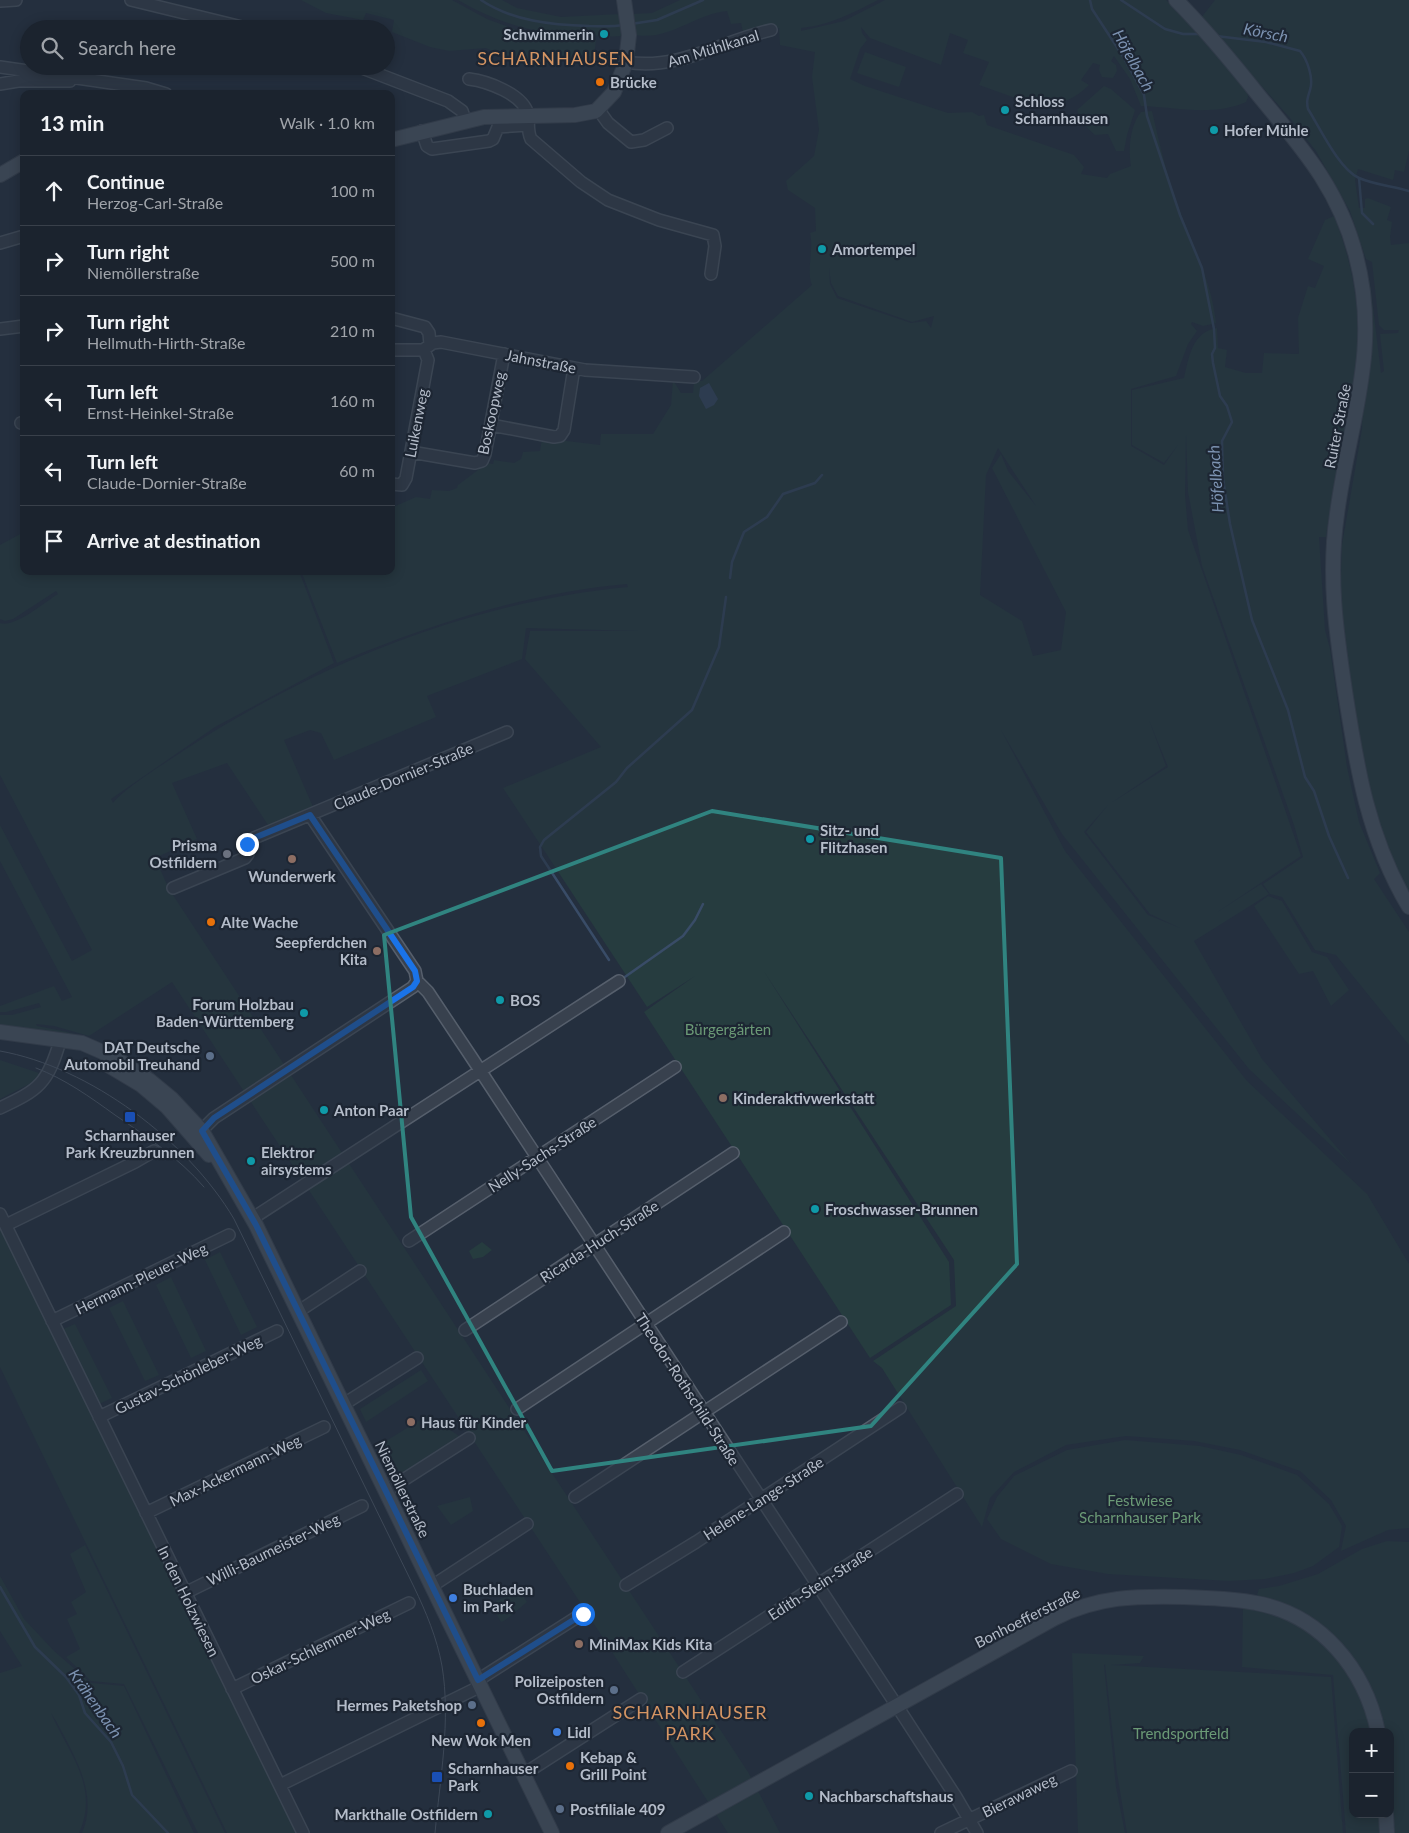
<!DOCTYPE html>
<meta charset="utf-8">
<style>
:root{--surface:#1b232e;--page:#242b36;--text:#f1f3f6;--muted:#a0a4aa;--line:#39404a}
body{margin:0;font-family:Lato,sans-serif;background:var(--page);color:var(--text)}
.controls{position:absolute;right:15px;bottom:15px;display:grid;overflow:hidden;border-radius:10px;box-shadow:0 2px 12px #0003}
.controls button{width:45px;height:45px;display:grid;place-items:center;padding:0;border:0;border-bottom:1px solid var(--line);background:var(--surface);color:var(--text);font:25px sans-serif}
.stop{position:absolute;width:15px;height:15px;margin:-11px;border:4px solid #1a73e8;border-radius:50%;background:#fff}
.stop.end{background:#1a73e8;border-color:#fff;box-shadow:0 1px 5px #0008}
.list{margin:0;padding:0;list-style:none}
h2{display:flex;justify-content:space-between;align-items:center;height:65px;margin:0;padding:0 20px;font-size:21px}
h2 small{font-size:16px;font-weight:400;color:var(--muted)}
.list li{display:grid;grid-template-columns:32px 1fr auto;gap:15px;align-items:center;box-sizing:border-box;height:70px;padding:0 20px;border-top:1px solid var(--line)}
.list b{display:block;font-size:19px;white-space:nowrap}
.list p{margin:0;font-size:16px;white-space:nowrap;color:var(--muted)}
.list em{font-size:16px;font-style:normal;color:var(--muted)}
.icon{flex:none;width:28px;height:28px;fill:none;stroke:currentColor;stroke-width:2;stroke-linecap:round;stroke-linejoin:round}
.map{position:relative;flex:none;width:1409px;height:1833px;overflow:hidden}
.search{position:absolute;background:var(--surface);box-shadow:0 2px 12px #0003;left:20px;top:20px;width:375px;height:55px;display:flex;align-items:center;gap:12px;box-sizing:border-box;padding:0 18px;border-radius:28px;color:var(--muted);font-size:19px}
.panel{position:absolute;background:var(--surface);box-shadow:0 2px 12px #0003;left:20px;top:90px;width:375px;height:485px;border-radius:10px}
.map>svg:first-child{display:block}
.green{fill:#263c3f;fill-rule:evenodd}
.water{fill:#394c67}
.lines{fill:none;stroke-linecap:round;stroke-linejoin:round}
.stream{stroke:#394c67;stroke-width:2.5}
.minor-casing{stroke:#565f6c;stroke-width:14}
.major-casing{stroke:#414a57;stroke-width:16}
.minor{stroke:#38414e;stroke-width:11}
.major{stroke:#56606e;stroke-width:14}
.tram{stroke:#5a6575;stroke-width:1}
.route{stroke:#1a73e8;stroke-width:6}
.marked{fill:none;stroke:#308480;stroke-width:4;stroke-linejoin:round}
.culture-dot{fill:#0f9aa8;stroke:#1d2633;stroke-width:2}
.food-dot{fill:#e8710a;stroke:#1d2633;stroke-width:2}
.worship-dot{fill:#6b7280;stroke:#1d2633;stroke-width:2}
.education-dot{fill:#8d6e63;stroke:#1d2633;stroke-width:2}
.service-dot{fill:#5c6f8a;stroke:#1d2633;stroke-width:2}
.transit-dot{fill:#1a4fb4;stroke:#1d2633;stroke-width:2}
.shop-dot{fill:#3f7fe0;stroke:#1d2633;stroke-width:2}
.labels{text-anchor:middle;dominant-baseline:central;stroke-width:4.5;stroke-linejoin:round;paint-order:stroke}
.poi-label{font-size:15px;font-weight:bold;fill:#b4bcc9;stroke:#1d2633;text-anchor:start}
.street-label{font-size:15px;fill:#b4bcc9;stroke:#1d2633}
.park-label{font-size:15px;fill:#6b9a76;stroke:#1d2633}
.water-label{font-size:16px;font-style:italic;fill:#7c92b1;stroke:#1d2633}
.quarter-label{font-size:18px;letter-spacing:1px;fill:#d59563;stroke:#1d2633}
</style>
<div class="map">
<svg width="1409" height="1833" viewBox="0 0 1409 1833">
<rect width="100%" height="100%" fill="#242f3e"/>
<path class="green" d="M301 0H452L487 19 522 32 552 37 596 40 594 57 576 54 574 61 551 60 550 65 544 64 541 69 523 61 521 65 486 48 449 51 430 47 392 32 394 20 366 13 363 20 326 13Z
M458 0H502L517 8 561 17 620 14 622 36C612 37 601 36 591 35 538 35 504 26 458 0Z
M680 0H878C852 13 831 25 801 28V31L844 21 885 0H1166L1192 26 1247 90 1248 97 1246 102C1212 117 1176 107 1141 106L1130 79 1114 56 1111 61 1116 65 1117 71 1113 78 1102 77 1099 70 1100 65 1093 63 1081 80 1089 85C1055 120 1018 98 979 85L989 62 963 53 968 40 950 33 941 65 870 38 861 27 862 33 867 40 860 49 850 79 865 86 948 113 972 112 979 116 984 115 987 125 1074 155 1084 167 1081 174 1107 178 1110 174 1131 166C1128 150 1130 125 1141 112L1152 111C1160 146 1168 181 1181 214 1195 250 1212 285 1216 323L1203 326 1192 322 1191 324 1197 331 1188 344 1176 376 1131 389V446L1164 465 1178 445 1164 463 1132 445V390L1184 378C1189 357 1192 332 1217 328L1218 348 1227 350 1225 367 1246 373H1262L1264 353 1299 354 1298 318 1308 286 1315 288 1324 266 1308 259 1325 220 1334 216C1350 256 1359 299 1358 342 1356 408 1334 472 1326 537H1319L1325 630 1330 649 1347 767 1359 822 1380 873 1374 879 1409 932V1045L1336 955 1315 950 1282 897 1270 894 1263 884 1303 857 1294 825 1202 566 1188 492 1186 434 1185 495 1188 530 1301 856 1216 913 1261 884 1269 894 1194 941 1262 1059 1351 1164 1249 1069 1062 834 1001 730 1065 851 1247 1081 1367 1194 1409 1264V1528L1388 1530 1341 1551 1346 1526 1331 1500 1300 1471 1240 1450 1194 1441 1126 1436 1066 1445 1014 1472 990 1498 982 1527 882 1368 873 1361 956 1306 954 1260 763 970 949 1262 951 1305 870 1358 644 1012 695 976 647 1007 503 788 601 747 525 659 530 631H638L526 628 522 659 427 696 436 717 334 760 321 733 310 730 284 740 313 807 268 825 227 763 172 783 197 839 155 858 169 889 748 1772 780 1833H728L589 1616 172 982 89 1036 54 1026 36 1024 37 1026 67 1032 85 1038 46 1031 0 1027V1015H12L41 1007 39 1003 6 1012H0V1006L54 986 62 1001 72 997 0 861V825L72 961 92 950 0 775V623C15 628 45 602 58 594L56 591 13 619 5 621 0 619V545L24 532V571H70L72 573 74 571H299L334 663 215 727 111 799 113 803C127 786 164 764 183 751 316 664 470 602 628 587L627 584C525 593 431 624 337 663L301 571H391V508L416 497 430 499 432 490 449 491 457 488 458 485 478 470V467L484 468 487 463 493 464 494 460 514 463 521 459 523 452 540 451 542 438 600 445 601 434H653L671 405 673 380 681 393H693L694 381H702L812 285C806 273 814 248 810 233L816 231 815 208 788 190 786 181 814 156 819 130 812 77 815 52 780 45 779 28 744 36 741 23 731 24 727 11C695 14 669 41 636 35L633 14 652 13ZM829 268 831 283 838 296 912 322 934 316 931 328 926 321 911 323 837 298 830 284ZM998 448 1036 506 1008 471 1001 454 992 468 1066 612 1061 650 1033 656 1022 621 980 595 986 475ZM1149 720 1168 767 1111 803 1166 766ZM1108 805 1086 832 1150 914 1180 928 1148 915 1084 832Z
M1215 0H1409V151L1404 172 1395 170 1393 180 1358 169 1355 180 1359 208H1365V199L1368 198 1391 207 1387 220 1392 222 1390 237 1391 245 1409 243V898L1372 818 1354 723 1340 602 1342 545 1362 429 1365 279H1369L1370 283 1381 373 1384 371 1380 334 1398 333 1399 330H1384L1379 325 1372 262 1366 259 1350 211 1316 151 1290 118 1201 18Z
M865 52 906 67 899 87 857 73Z
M1104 86 1111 89 1135 110 1127 135 1124 151H1116L1108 134 1095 135C1087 128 1080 121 1077 110Z
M1268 896 1282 901 1312 952 1327 957 1349 990 1331 1006 1313 971 1299 974 1254 906Z
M0 1060 39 1073 35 1081 0 1099Z
M0 1222 299 1833H227L0 1367Z
M482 1242 492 1250 483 1257 473 1259 469 1251Z
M220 1252 257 1327 241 1335 205 1260Z
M171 1277 206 1351 191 1358 156 1285Z
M123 1301 159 1375 145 1381 109 1308Z
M75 1324 112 1398 99 1404 61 1330Z
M421 1370 428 1381 366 1422 360 1409Z
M428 1415 459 1436 394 1478 378 1446Z
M1125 1440 1200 1446 1241 1455 1297 1475 1329 1504 1342 1526 1339 1547 1313 1566 1294 1573 1265 1579 1229 1581 1108 1574 1051 1564 1001 1539 987 1519 997 1497 1014 1476 1067 1450Z
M470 1497 473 1511 451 1525 437 1506Z
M1387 1541 1409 1542V1833H1391L1390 1732H1382C1375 1683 1347 1639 1304 1614 1290 1605 1272 1601 1257 1595L1259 1589 1279 1586 1318 1574 1362 1549Z
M85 1545 225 1833H198L124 1684 91 1681 66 1657 80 1649 67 1619 77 1614 71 1602 86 1592 70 1554Z
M0 1576 24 1619 54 1651 91 1683 124 1686 194 1833H82C99 1794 74 1755 56 1721L51 1713C68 1753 100 1786 79 1833H0V1673L22 1666 0 1631Z
M515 1584 527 1602C519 1608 508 1620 501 1622L494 1610 496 1601 508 1596V1587Z
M1243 1605C1259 1609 1277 1612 1292 1619 1337 1641 1360 1685 1372 1732H1353V1814H1381L1382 1833H1346L1333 1675 1242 1667Z
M1072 1653 1144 1656 1140 1663 1111 1665 1331 1677 1343 1833H1127L1117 1773 1105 1664 1104 1665 1116 1787 1125 1833H1078Z"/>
<path class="water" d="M709 383 718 399 714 405 706 409 699 396 700 388Z"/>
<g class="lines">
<path class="stream" d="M481 0C512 21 552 25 589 26 601 26 611 27 623 25
M1090 0 1092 9 1124 58 1144 95 1147 116 1180 215 1202 268 1214 329 1215 348 1212 354 1213 363 1220 396 1227 406 1232 422 1222 441 1223 479 1230 524 1252 620 1288 710 1305 777 1314 791 1329 836 1348 878
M1121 0 1165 29 1183 34H1200
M631 24 657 20 703 0
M1216 36 1266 42 1300 51C1307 59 1314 78 1310 90 1308 97 1306 101 1308 109 1320 128 1339 169 1359 178 1375 185 1393 186 1409 191
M1359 178 1362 213 1373 224
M730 578 732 562 744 532 767 517 783 494 815 483 822 475
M609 960 541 856 540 847 544 840 616 782 627 768 692 710 719 647 726 597
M622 979 683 936 695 920 703 904
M0 1587 35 1647 66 1677 79 1695 85 1713 111 1742 123 1766 132 1795 168 1833"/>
<g class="minor-casing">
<path id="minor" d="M131 0 250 29
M0 1 16 0
M626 62C678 71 722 41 771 30
M357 66 448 101 462 111 465 120
M0 67 146 88 166 94
M469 79C486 81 524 94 528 115 529 123 527 131 531 139L581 182 608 200 659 220 713 235 715 246 711 274
M0 84 18 81H70
M598 109 608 123 631 142 644 140 667 128
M422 131 427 146 432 149 489 141 493 139 498 127 528 125
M0 243 24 236
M391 318 425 327 429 333 430 345
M0 329 24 326
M391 350H423L433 343 441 342 585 370 694 377
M21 423 24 422
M491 425 554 437 560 436 564 430 574 368
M411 452 475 463 482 461 485 454 504 354
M391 484 402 485 406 478 428 360 424 350
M310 815 415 971 417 981 428 992 472 1058 897 1706 956 1797 977 1833
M173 888 245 858 248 854 247 845 254 838 507 732
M0 1108C39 1090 48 1083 60 1041
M197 1135 214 1118 413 987 417 981
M0 1214 303 1833
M253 1218 619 981
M6 1225 135 1162 154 1151
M409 1241 675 1067
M299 1311 360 1271
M52 1321 229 1235
M465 1330 733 1153
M344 1404 417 1358
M517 1409 784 1232
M99 1417 277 1331
M386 1491 469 1438
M575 1497 841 1322
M146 1513 324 1427
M626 1585 696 1542 900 1408
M432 1586 527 1524
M185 1593 362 1506
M683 1672 957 1494
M478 1680 585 1612
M232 1689 409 1603
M524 1774 641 1699
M280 1785 481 1686
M941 1833 1071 1771"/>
</g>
<g class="major-casing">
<path id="major" d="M1176 0C1206 30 1233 63 1260 97 1302 148 1339 189 1356 256 1381 351 1349 422 1337 514 1328 575 1336 631 1345 691 1357 769 1368 838 1409 907
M391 140 484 117 575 115 596 111 614 92 626 62 629 35 624 0
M0 175 24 161
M0 1032 82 1043 114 1057 149 1080 172 1099 202 1131 256 1225 552 1833
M106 1064 141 1085 167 1107 209 1155
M1386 1814 1387 1833
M668 1833 1055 1618C1099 1596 1135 1596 1184 1597 1207 1598 1232 1598 1256 1603 1321 1615 1365 1669 1378 1732"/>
</g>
<use href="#minor" class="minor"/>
<use href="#major" class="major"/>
<path class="tram" d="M0 1051C90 1067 188 1141 234 1219L414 1587C426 1612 437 1638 442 1666 451 1720 440 1779 435 1833
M36 1068C65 1079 90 1097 115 1115 146 1136 179 1158 204 1187"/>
</g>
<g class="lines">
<path class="route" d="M247 844 254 838 310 815 415 971 417 981 413 987 214 1118 202 1131 256 1225 478 1680 583 1614"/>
</g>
<path d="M0 0H1409V1833H0ZM712 811 1001 858 1017 1264 871 1426 552 1471 411 1217 384 935Z" fill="#242f3e" fill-opacity=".55" fill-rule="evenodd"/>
<path class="marked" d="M712 811 1001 858 1017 1264 871 1426 552 1471 411 1217 384 935Z"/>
<g class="culture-dot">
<circle cx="604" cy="34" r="5"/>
<circle cx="1005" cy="110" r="5"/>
<circle cx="1214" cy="130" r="5"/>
<circle cx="822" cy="249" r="5"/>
<circle cx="810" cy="839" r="5"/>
<circle cx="500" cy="1000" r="5"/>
<circle cx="304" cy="1013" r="5"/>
<circle cx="324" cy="1110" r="5"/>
<circle cx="251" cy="1161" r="5"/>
<circle cx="815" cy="1209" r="5"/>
<circle cx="809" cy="1796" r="5"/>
<circle cx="488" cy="1814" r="5"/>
</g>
<g class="food-dot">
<circle cx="600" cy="82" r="5"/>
<circle cx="211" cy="922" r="5"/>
<circle cx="481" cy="1723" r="5"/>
<circle cx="570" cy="1766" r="5"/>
</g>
<circle class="worship-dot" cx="227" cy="854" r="5"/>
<g class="education-dot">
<circle cx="292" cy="859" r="5"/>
<circle cx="377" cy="951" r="5"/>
<circle cx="723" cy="1098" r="5"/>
<circle cx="411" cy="1422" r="5"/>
<circle cx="579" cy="1644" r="5"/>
</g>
<g class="service-dot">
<circle cx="210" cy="1056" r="5"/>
<circle cx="614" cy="1690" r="5"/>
<circle cx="472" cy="1705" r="5"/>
<circle cx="560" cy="1809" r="5"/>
</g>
<g class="transit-dot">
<rect x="124" y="1111" width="12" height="12" rx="2.5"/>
<rect x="431" y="1771" width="12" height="12" rx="2.5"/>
</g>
<g class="shop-dot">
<circle cx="453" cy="1598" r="5"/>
<circle cx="557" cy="1732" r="5"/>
</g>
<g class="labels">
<g class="poi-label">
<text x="594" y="34" text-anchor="end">Schwimmerin</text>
<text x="610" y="82">Brücke</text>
<text x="1015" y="101">Schloss<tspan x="1015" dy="17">Scharnhausen</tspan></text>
<text x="1224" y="130">Hofer Mühle</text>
<text x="832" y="249">Amortempel</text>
<text x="820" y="830">Sitz- und<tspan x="820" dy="17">Flitzhasen</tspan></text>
<text x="217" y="845" text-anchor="end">Prisma<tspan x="217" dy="17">Ostfildern</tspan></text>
<text x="292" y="876" text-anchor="middle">Wunderwerk</text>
<text x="221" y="922">Alte Wache</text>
<text x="367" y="942" text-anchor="end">Seepferdchen<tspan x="367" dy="17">Kita</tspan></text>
<text x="510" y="1000">BOS</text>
<text x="294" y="1004" text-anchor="end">Forum Holzbau<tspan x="294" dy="17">Baden-Württemberg</tspan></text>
<text x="200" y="1047" text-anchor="end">DAT Deutsche<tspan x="200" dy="17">Automobil Treuhand</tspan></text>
<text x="733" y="1098">Kinderaktivwerkstatt</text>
<text x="334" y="1110">Anton Paar</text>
<text x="130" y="1135" text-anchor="middle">Scharnhauser<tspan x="130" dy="17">Park Kreuzbrunnen</tspan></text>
<text x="261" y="1152">Elektror<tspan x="261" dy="17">airsystems</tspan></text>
<text x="825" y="1209">Froschwasser-Brunnen</text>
<text x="421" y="1422">Haus für Kinder</text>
<text x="463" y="1589">Buchladen<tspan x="463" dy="17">im Park</tspan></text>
<text x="589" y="1644">MiniMax Kids Kita</text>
<text x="604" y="1681" text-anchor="end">Polizeiposten<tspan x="604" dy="17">Ostfildern</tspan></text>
<text x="462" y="1705" text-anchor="end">Hermes Paketshop</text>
<text x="567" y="1732">Lidl</text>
<text x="481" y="1740" text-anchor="middle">New Wok Men</text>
<text x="580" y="1757">Kebap &amp;<tspan x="580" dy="17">Grill Point</tspan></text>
<text x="448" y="1768">Scharnhauser<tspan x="448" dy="17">Park</tspan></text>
<text x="819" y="1796">Nachbarschaftshaus</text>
<text x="570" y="1809">Postfiliale 409</text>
<text x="478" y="1814" text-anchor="end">Markthalle Ostfildern</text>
</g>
<g class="street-label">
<text transform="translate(713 48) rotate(-17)">Am Mühlkanal</text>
<text transform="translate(541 361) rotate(11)">Jahnstraße</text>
<text transform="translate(491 413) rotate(-78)">Boskoopweg</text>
<text transform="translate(416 423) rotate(-79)">Luikenweg</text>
<text transform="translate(1337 426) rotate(-79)">Ruiter Straße</text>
<text transform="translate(403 776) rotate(-23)">Claude-Dornier-Straße</text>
<text transform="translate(542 1154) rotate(-33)">Nelly-Sachs-Straße</text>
<text transform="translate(599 1241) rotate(-33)">Ricarda-Huch-Straße</text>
<text transform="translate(141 1278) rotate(-26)">Hermann-Pleuer-Weg</text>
<text transform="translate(188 1374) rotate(-26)">Gustav-Schönleber-Weg</text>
<text transform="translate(688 1389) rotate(57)">Theodor-Rothschild-Straße</text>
<text transform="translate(235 1470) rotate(-26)">Max-Ackermann-Weg</text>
<text transform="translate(403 1489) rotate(64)">Niemöllerstraße</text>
<text transform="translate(763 1498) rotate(-33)">Helene-Lange-Straße</text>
<text transform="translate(273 1549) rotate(-26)">Willi-Baumeister-Weg</text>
<text transform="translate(820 1583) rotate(-33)">Edith-Stein-Straße</text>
<text transform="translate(189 1601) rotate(64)">In den Holzwiesen</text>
<text transform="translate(1027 1617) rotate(-27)">Bonhoefferstraße</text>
<text transform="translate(320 1646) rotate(-26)">Oskar-Schlemmer-Weg</text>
<text transform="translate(1019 1795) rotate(-26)">Bierawaweg</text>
</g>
<g class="park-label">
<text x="728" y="1029">Bürgergärten</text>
<text x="1140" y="1500">Festwiese<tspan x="1140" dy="17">Scharnhauser Park</tspan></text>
<text x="1181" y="1733">Trendsportfeld</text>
</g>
<g class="water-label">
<text transform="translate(1266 32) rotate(11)">Körsch</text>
<text transform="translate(1134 60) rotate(61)">Höfelbach</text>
<text transform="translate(1215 479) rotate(-94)">Höfelbach</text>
<text transform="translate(96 1703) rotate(55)">Krähenbach</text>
</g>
<g class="quarter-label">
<text x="556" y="58">SCHARNHAUSEN</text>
<text x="690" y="1712">SCHARNHAUSER<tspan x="690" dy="21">PARK</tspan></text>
</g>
</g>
</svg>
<div class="controls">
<button>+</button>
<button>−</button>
</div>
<div class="stop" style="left:583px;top:1614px"></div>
<div class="stop end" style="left:247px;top:844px"></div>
<div class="search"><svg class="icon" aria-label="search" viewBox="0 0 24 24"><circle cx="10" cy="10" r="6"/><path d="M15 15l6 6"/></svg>Search here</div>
<section class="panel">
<h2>13 min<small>Walk · 1.0 km</small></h2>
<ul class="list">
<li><svg class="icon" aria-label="ahead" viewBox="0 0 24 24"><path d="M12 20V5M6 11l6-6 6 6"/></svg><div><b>Continue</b><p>Herzog-Carl-Straße</p></div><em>100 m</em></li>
<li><svg class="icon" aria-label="right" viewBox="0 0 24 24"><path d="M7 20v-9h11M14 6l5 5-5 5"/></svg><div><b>Turn right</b><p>Niemöllerstraße</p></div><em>500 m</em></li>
<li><svg class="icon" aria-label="right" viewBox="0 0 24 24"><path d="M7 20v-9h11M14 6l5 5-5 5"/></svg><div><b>Turn right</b><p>Hellmuth-Hirth-Straße</p></div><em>210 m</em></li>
<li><svg class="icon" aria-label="left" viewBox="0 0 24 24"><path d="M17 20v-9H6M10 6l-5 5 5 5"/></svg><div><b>Turn left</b><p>Ernst-Heinkel-Straße</p></div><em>160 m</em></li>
<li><svg class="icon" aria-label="left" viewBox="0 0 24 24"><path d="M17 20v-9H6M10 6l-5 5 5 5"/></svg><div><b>Turn left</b><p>Claude-Dornier-Straße</p></div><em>60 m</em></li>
<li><svg class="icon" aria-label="arrive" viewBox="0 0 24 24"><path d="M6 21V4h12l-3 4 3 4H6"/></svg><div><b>Arrive at destination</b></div></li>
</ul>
</section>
</div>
